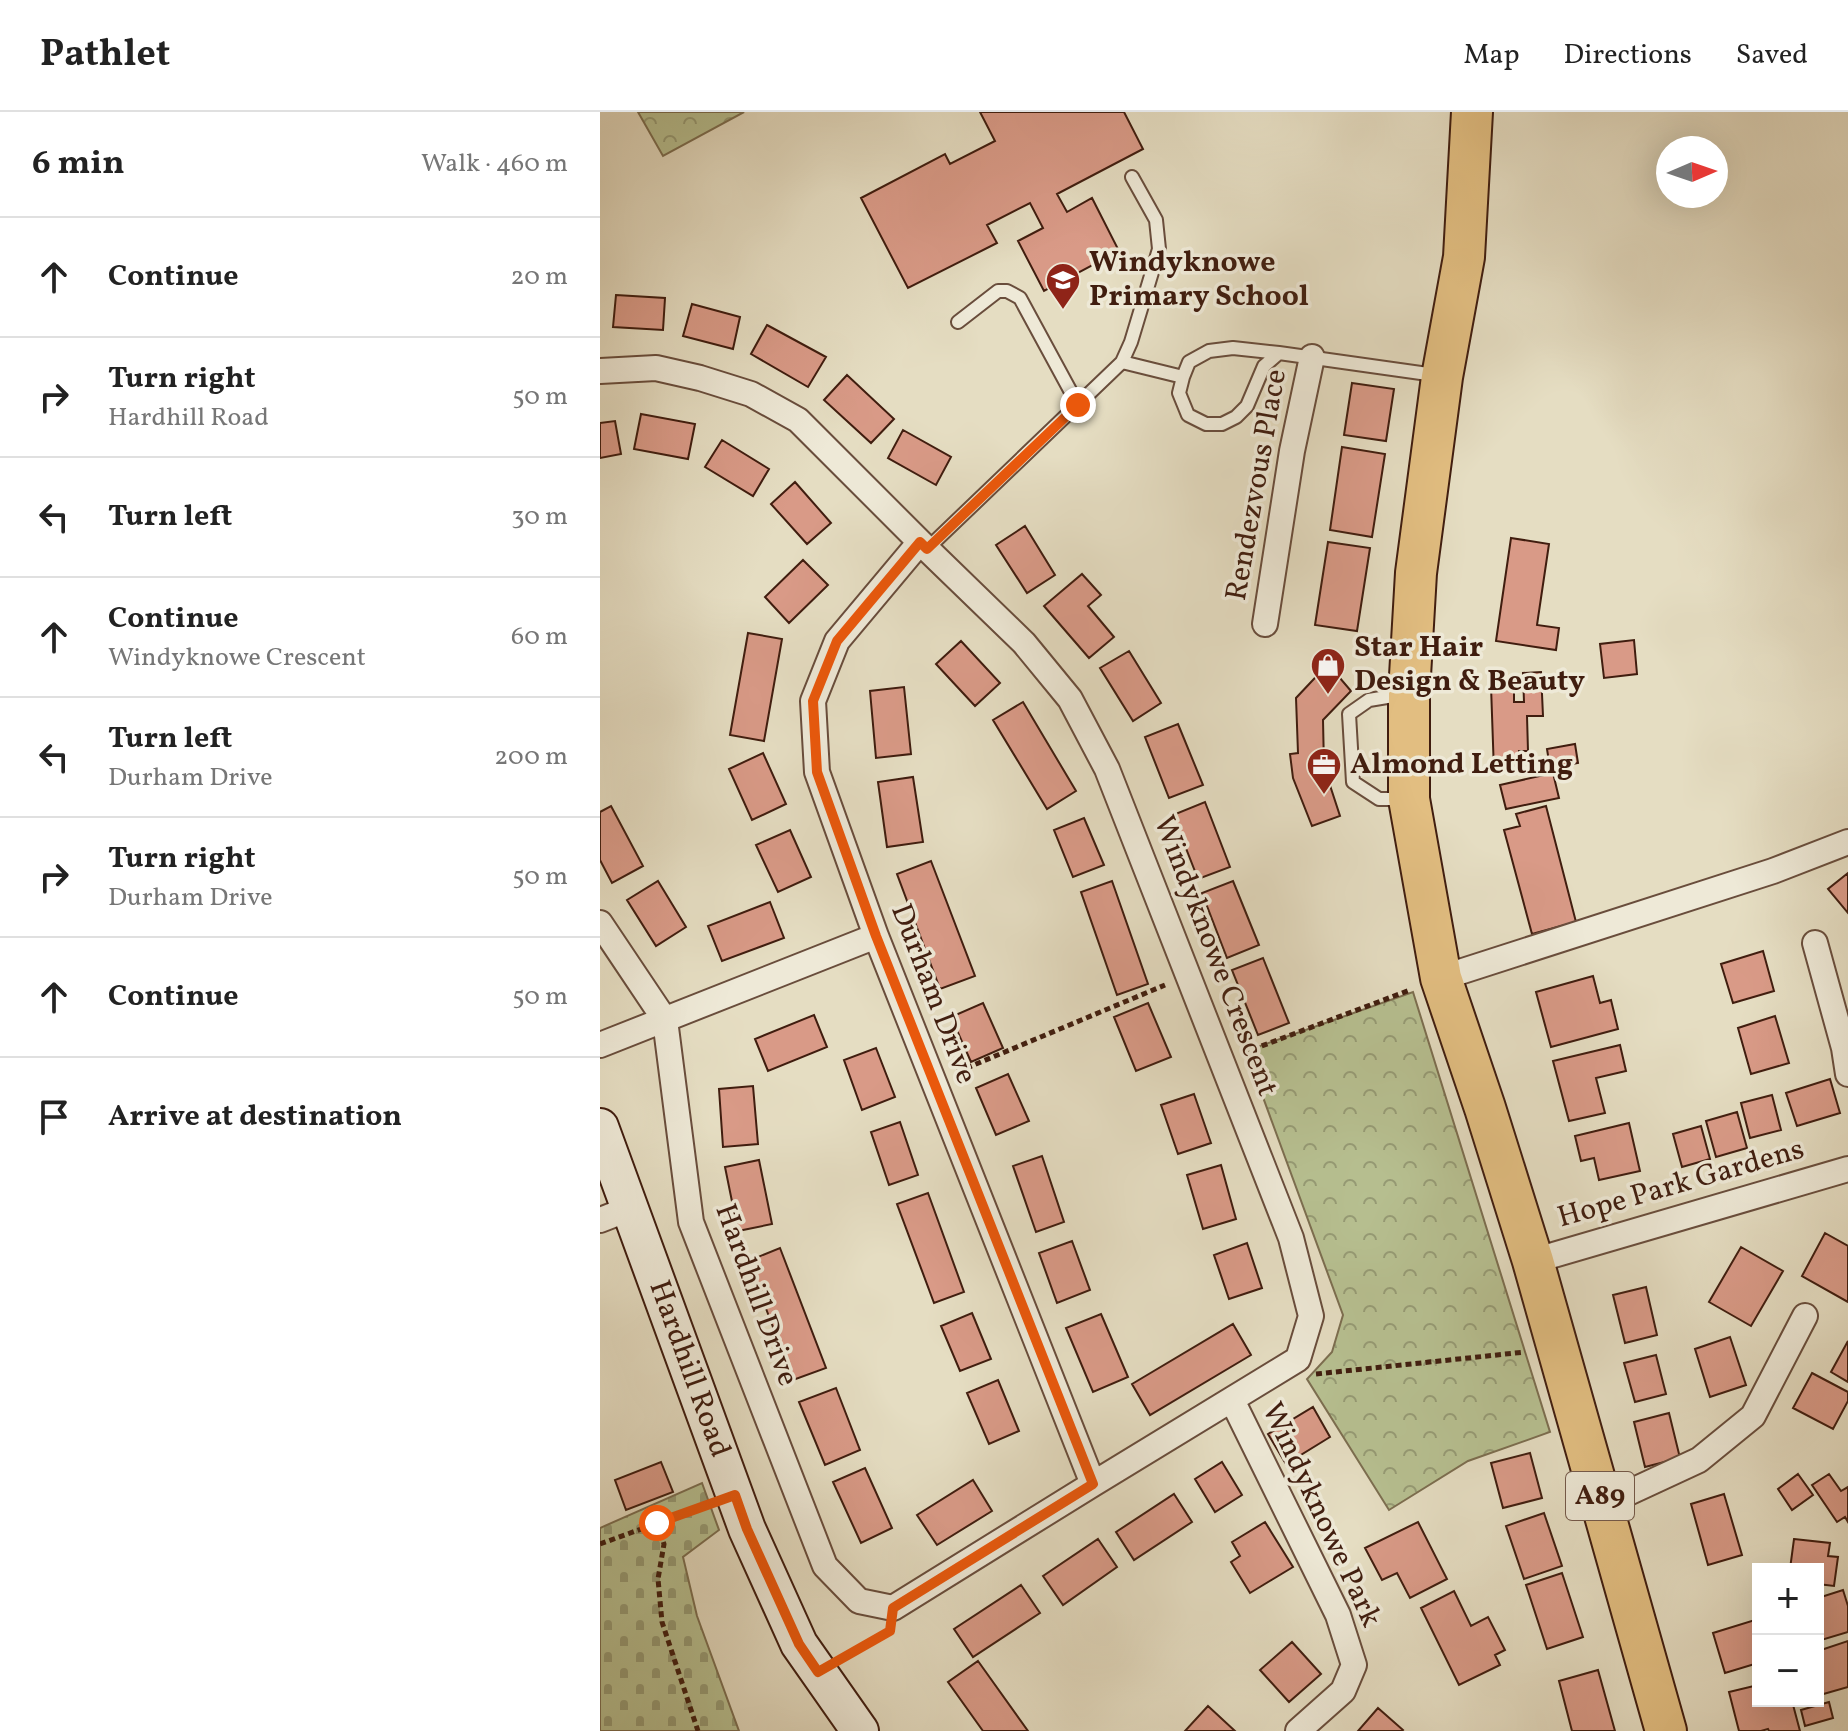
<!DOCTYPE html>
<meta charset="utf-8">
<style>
:root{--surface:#fff;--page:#f6f6f6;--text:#222;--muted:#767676;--line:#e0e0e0}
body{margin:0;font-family:Vollkorn,serif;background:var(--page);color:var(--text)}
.controls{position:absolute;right:24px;bottom:24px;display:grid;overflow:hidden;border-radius:0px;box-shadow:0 8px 32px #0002}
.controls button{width:72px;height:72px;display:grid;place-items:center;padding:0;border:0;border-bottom:2px solid var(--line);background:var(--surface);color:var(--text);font:40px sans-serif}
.compass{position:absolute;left:1056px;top:24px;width:72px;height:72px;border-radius:50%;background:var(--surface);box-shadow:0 8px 32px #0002;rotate:88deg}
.stop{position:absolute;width:24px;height:24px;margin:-18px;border:6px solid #ea580c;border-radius:50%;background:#fff}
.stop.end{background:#ea580c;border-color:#fff;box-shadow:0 2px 8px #0008}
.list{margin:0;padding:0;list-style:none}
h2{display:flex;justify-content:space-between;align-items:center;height:104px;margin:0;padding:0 32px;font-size:34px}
h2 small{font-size:26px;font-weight:400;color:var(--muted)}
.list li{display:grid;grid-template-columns:52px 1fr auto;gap:24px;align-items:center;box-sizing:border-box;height:120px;padding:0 32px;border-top:2px solid var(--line)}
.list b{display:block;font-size:30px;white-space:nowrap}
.list p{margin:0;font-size:26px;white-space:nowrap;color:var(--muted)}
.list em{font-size:26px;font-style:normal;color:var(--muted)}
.icon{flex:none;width:44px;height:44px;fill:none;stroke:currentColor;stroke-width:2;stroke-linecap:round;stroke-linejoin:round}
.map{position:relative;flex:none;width:1248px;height:1619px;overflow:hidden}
header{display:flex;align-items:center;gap:48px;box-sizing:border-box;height:112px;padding:0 40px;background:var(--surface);border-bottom:2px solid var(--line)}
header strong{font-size:38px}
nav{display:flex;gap:44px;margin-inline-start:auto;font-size:28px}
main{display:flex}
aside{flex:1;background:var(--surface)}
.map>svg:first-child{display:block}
.cemetery{fill:url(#cemetery-stones);stroke:#7c6e50;stroke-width:2}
.park{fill:url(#park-crowns);stroke:#7c6e50;stroke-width:2}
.building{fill:#d99a87;stroke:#401d0f;stroke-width:2}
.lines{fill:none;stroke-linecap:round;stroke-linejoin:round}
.lane-casing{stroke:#694d3c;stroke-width:16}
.street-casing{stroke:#694d3c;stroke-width:28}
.secondary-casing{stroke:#401d0f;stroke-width:40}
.primary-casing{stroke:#401d0f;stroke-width:44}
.path{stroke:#401d0f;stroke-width:5;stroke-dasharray:6 4;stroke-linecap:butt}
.lane{stroke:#eee9d7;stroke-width:12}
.street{stroke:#eee9d7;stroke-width:24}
.secondary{stroke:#eee9d7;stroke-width:36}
.primary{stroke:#e2be81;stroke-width:40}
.route{stroke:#ea580c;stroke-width:10}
.labels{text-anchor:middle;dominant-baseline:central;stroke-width:7;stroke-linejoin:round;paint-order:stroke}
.shield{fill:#eee9d7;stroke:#745a4b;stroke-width:2}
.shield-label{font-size:28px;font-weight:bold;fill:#401d0f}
.poi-label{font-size:30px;font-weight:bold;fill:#401d0f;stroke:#eee9d7;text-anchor:start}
.street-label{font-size:30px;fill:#401d0f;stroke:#eee9d7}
</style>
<header>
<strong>Pathlet</strong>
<nav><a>Map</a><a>Directions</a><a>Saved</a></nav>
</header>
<main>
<aside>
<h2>6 min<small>Walk · 460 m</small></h2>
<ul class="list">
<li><svg class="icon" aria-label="ahead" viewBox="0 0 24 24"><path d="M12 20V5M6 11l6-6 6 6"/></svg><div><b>Continue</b></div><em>20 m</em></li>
<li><svg class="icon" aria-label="right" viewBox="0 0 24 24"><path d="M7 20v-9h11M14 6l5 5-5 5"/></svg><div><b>Turn right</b><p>Hardhill Road</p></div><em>50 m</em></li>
<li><svg class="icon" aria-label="left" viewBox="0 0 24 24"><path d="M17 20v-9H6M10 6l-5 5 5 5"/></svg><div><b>Turn left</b></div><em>30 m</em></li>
<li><svg class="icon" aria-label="ahead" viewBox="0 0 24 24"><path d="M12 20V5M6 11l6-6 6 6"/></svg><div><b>Continue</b><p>Windyknowe Crescent</p></div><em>60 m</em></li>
<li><svg class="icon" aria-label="left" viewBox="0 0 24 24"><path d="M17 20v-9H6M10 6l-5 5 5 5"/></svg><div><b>Turn left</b><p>Durham Drive</p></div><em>200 m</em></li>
<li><svg class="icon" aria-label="right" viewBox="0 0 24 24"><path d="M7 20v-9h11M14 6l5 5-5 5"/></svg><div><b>Turn right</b><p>Durham Drive</p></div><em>50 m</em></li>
<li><svg class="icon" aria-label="ahead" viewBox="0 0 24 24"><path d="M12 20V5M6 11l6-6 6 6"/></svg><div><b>Continue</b></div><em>50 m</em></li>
<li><svg class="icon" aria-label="arrive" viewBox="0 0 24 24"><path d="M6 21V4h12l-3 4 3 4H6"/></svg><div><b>Arrive at destination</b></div></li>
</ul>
</aside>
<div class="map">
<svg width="1248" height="1619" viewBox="0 0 1248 1619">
<defs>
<pattern id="cemetery-stones" width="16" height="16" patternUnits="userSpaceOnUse" patternTransform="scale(2)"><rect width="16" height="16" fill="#b7c091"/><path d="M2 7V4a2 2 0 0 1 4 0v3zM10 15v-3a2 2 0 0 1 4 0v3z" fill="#969b75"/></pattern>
<pattern id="park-crowns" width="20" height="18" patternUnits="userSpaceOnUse" patternTransform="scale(2)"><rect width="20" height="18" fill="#b7c091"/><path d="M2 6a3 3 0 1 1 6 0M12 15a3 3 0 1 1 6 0" fill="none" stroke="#969b75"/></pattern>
</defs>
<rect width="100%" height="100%" fill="#e5ddc2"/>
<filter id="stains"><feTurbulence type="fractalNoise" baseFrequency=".0025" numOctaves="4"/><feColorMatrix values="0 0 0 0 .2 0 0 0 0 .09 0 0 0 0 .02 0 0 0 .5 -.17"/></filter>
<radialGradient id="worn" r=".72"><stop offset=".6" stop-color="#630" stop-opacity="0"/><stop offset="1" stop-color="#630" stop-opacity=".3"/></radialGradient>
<path class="cemetery" d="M102 1371 119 1418 83 1445 97 1504 139 1619H0V1416Z"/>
<path class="park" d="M38 0H144L63 44Z
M813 880 950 1320 868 1349 789 1398 707 1267 732 1240 743 1203 646 939Z"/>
<path class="building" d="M380 0H524L543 37 457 82 467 100 492 86 519 139 444 179 418 129 443 116 430 91 387 113 397 131 308 176 261 86 345 42 350 52 395 29Z
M16 183 65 186 63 218 13 215Z
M92 192 140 205 133 237 83 224Z
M167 213 226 245 208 275 151 242Z
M247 263 294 307 271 331 224 288Z
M752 271 794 277 786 329 744 323Z
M41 302 95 312 88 347 34 337Z
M15 309 21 342 0 346V311Z
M303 318 351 345 336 373 288 346Z
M122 328 169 357 153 384 105 355Z
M742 335 785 342 772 425 730 418Z
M195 370 231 411 207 432 171 392Z
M425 414 455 463 427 481 396 433Z
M911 426 949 432 937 513 959 516 956 538 896 529Z
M728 430 770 436 757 519 715 513Z
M203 448 228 473 189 511 165 485Z
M482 462 501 483 488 494 514 525 489 546 444 494Z
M148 521 182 527 164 629 130 623Z
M1034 528 1037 562 1004 566 1000 532Z
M361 529 400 571 375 594 336 552Z
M529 539 561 591 533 609 500 556Z
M728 552 751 579 723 608 724 655 740 704 712 714 693 666 690 642 698 641 696 586Z
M941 560 943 604H927L928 639H919L920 659 894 660 891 574H914V590H924L923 561Z
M304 575 311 642 276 646 270 579Z
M423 590 476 679 447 697 393 608Z
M578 612 603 673 569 686 545 625Z
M975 632 978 651 950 656 947 637Z
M163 641 186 692 152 708 129 657Z
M953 661 959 686 906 697 900 673Z
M313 665 323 730 287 735 278 670Z
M605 690 630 755 598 767 573 703Z
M11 694 43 754 12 771 0 748V700Z
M946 694 976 810 932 822 904 718 920 714 916 702Z
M484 706 504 753 473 765 454 718Z
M190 718 211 765 178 780 156 733Z
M331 749 375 864 340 877 297 762Z
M1248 761V801L1228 777Z
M58 769 86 815 56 834 27 788Z
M512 769 548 872 517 883 481 780Z
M633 769 659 833 627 846 602 781Z
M170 790 184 826 122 849 108 814Z
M1163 839 1174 879 1133 891 1121 852Z
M663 846 689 911 658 923 632 858Z
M993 864 1000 891 1011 888 1018 917 951 935 936 880Z
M383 891 403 936 371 950 351 905Z
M548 891 571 945 536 959 514 905Z
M214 903 227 935 168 959 155 927Z
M1175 904 1189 951 1151 962 1138 916Z
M1020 933 1026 959 996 966 1005 1001 969 1009 953 949Z
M276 936 295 985 262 998 244 948Z
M408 962 429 1009 396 1023 376 976Z
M1230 967 1240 1001 1197 1014 1186 981Z
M153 974 158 1032 123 1035 119 977Z
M594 982 611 1031 578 1042 561 993Z
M1172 983 1181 1018 1150 1026 1141 991Z
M1137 1000 1147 1036 1116 1045 1106 1009Z
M300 1010 318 1063 289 1073 271 1020Z
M1029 1011 1040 1059 999 1068 994 1046 981 1049 975 1024Z
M1101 1014 1110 1047 1082 1055 1073 1022Z
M442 1044 464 1110 436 1120 413 1054Z
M159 1048 172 1112 138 1119 125 1055Z
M621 1053 636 1107 603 1117 587 1063Z
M328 1081 364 1180 334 1191 297 1092Z
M1225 1121 1248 1134V1190L1202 1164Z
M472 1129 490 1178 457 1191 439 1141Z
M647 1131 662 1176 629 1187 614 1143Z
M1141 1135 1183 1159 1151 1214 1109 1190Z
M180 1136 226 1256 193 1268 148 1149Z
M1046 1175 1057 1223 1025 1231 1013 1183Z
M372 1201 391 1247 360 1259 341 1214Z
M501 1202 528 1265 493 1280 466 1216Z
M633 1212 651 1243 550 1303 532 1272Z
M1130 1225 1146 1273 1110 1285 1095 1237Z
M1248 1229V1270L1231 1260Z
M1056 1243 1066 1282 1035 1290 1024 1251Z
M1212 1261 1248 1280V1289L1233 1317 1193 1296Z
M398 1268 419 1319 389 1332 367 1281Z
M236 1276 260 1338 225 1353 199 1290Z
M713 1295 730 1325 686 1352 668 1322Z
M1069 1301 1080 1346 1045 1355 1034 1310Z
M930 1341 942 1386 903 1396 891 1351Z
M61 1350 73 1380 26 1398 15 1368Z
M622 1350 642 1383 615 1400 595 1367Z
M265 1356 292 1416 261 1431 233 1370Z
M1198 1362 1213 1383 1192 1398 1178 1377Z
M1229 1362 1241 1379 1248 1375V1410L1245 1405 1237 1410 1212 1373Z
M373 1368 392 1399 337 1433 317 1403Z
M574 1382 592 1410 534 1448 516 1420Z
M1124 1382 1142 1443 1108 1453 1091 1392Z
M944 1401 962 1454 924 1467 906 1414Z
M665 1410 693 1455 650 1481 631 1450 640 1444 632 1430Z
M818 1410 847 1467 810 1486 797 1461 782 1468 765 1436Z
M498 1427 517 1455 463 1493 443 1464Z
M1194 1427 1230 1431 1228 1444 1238 1445 1234 1474 1218 1472V1457H1190Z
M962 1461 983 1525 947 1537 926 1473Z
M421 1473 440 1501 373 1545 354 1517Z
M1243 1478 1248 1494V1520L1218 1529V1486Z
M854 1479 871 1514 888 1505 905 1538 895 1543 900 1553 859 1573 821 1496Z
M1158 1507V1551L1125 1561 1113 1521Z
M1248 1529V1575L1220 1583 1218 1578V1539Z
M692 1530 721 1562 689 1590 660 1558Z
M378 1549 428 1619H383L348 1570Z
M998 1558 1015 1619H972L959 1569Z
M1158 1573V1589H1192L1200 1619H1169L1168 1617 1161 1619H1139L1129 1580Z
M1229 1590 1233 1606 1205 1614 1201 1598Z
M608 1594 635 1619H585Z
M778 1596 803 1618 802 1619H758Z"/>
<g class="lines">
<g class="lane-casing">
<path id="lane" d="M358 210 398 179H407L420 186 478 293
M679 241 664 254 647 294 636 305 622 312H606L588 303 579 281 583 265 589 250 609 239 633 236 679 241 835 263
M522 250 583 265
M327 437 522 250 531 230 559 137 556 108 532 65
M804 687H779L753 670 749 602 769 588 805 582"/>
</g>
<g class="street-casing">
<path id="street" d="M0 259 56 256 100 266 151 282 198 308 327 437 424 531 470 587 507 657 691 1126 711 1204 698 1247 493 1372 293 1496 259 1489 225 1454 91 1110 65 908 0 811
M320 430 237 529 213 589 217 660 276 824 493 1372
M665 512 692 339 712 245
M1215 831 1244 936 1248 962
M841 866 1173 759 1248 730
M0 933 276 824
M0 1108 31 1096
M933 1149 1248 1057
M632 1288 738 1503 754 1553 743 1579 698 1619
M1002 1393 1099 1348 1153 1304 1205 1204"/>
</g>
<g class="secondary-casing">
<path id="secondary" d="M0 1015 147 1417 199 1532 260 1619"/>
</g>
<g class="primary-casing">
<path id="primary" d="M872 0 864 145 842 265 816 461 809 581V687L841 866 885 996 933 1149 1066 1619"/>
</g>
<path class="path" d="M643 941 810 878
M357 960 565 873
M716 1262 925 1240
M57 1411 64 1432 58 1467 62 1510 98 1619
M0 1432 107 1393
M243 1546 287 1521"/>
<use href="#lane" class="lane"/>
<use href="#street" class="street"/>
<use href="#secondary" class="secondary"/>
<use href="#primary" class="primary"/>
</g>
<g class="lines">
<path class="route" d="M57 1411 135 1383 147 1417 199 1532 218 1560 290 1519 293 1496 493 1372 276 824 217 660 213 589 237 529 320 430 327 437 478 293"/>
</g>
<defs>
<g id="school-pin" transform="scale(1.8)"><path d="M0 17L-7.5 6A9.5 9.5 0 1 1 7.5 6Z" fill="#8f2418" stroke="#eee9d7"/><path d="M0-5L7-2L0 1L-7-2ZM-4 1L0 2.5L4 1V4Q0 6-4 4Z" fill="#fff"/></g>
<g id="shop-pin" transform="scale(1.8)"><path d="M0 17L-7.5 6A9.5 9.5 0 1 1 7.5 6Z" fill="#8f2418" stroke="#eee9d7"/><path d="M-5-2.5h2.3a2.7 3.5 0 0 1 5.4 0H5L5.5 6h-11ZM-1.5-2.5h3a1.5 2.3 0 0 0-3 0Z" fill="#fff"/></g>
<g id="office-pin" transform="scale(1.8)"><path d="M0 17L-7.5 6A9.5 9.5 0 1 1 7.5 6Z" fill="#8f2418" stroke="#eee9d7"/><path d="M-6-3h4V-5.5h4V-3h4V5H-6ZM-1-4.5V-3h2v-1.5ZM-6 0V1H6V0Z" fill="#fff"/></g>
</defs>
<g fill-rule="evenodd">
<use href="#school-pin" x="463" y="168"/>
<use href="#shop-pin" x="728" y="553"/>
<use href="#office-pin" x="724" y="653"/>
</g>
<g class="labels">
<rect class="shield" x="966" y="1360" width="68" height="48" rx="6"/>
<g class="shield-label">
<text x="1000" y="1384">A89</text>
</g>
<g class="poi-label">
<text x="489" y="151">Windyknowe<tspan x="489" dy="34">Primary School</tspan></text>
<text x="754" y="536">Star Hair<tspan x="754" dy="34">Design &amp; Beauty</tspan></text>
<text x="750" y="653">Almond Letting</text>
</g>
<g class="street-label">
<text transform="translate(657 373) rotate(-80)">Rendezvous Place</text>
<text transform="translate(615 844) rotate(69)">Windyknowe Crescent</text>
<text transform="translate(333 882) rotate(69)">Durham Drive</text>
<text transform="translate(1081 1072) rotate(-16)">Hope Park Gardens</text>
<text transform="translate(156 1183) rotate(70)">Hardhill Drive</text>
<text transform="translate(89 1257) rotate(70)">Hardhill Road</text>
<text transform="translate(721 1403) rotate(65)">Windyknowe Park</text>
</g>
</g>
<rect width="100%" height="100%" filter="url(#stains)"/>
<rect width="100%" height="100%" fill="url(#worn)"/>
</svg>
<div class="controls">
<button>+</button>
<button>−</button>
</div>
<svg class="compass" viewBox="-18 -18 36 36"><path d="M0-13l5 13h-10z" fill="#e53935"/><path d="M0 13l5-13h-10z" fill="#767676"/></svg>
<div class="stop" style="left:57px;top:1411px"></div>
<div class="stop end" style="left:478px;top:293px"></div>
</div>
</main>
